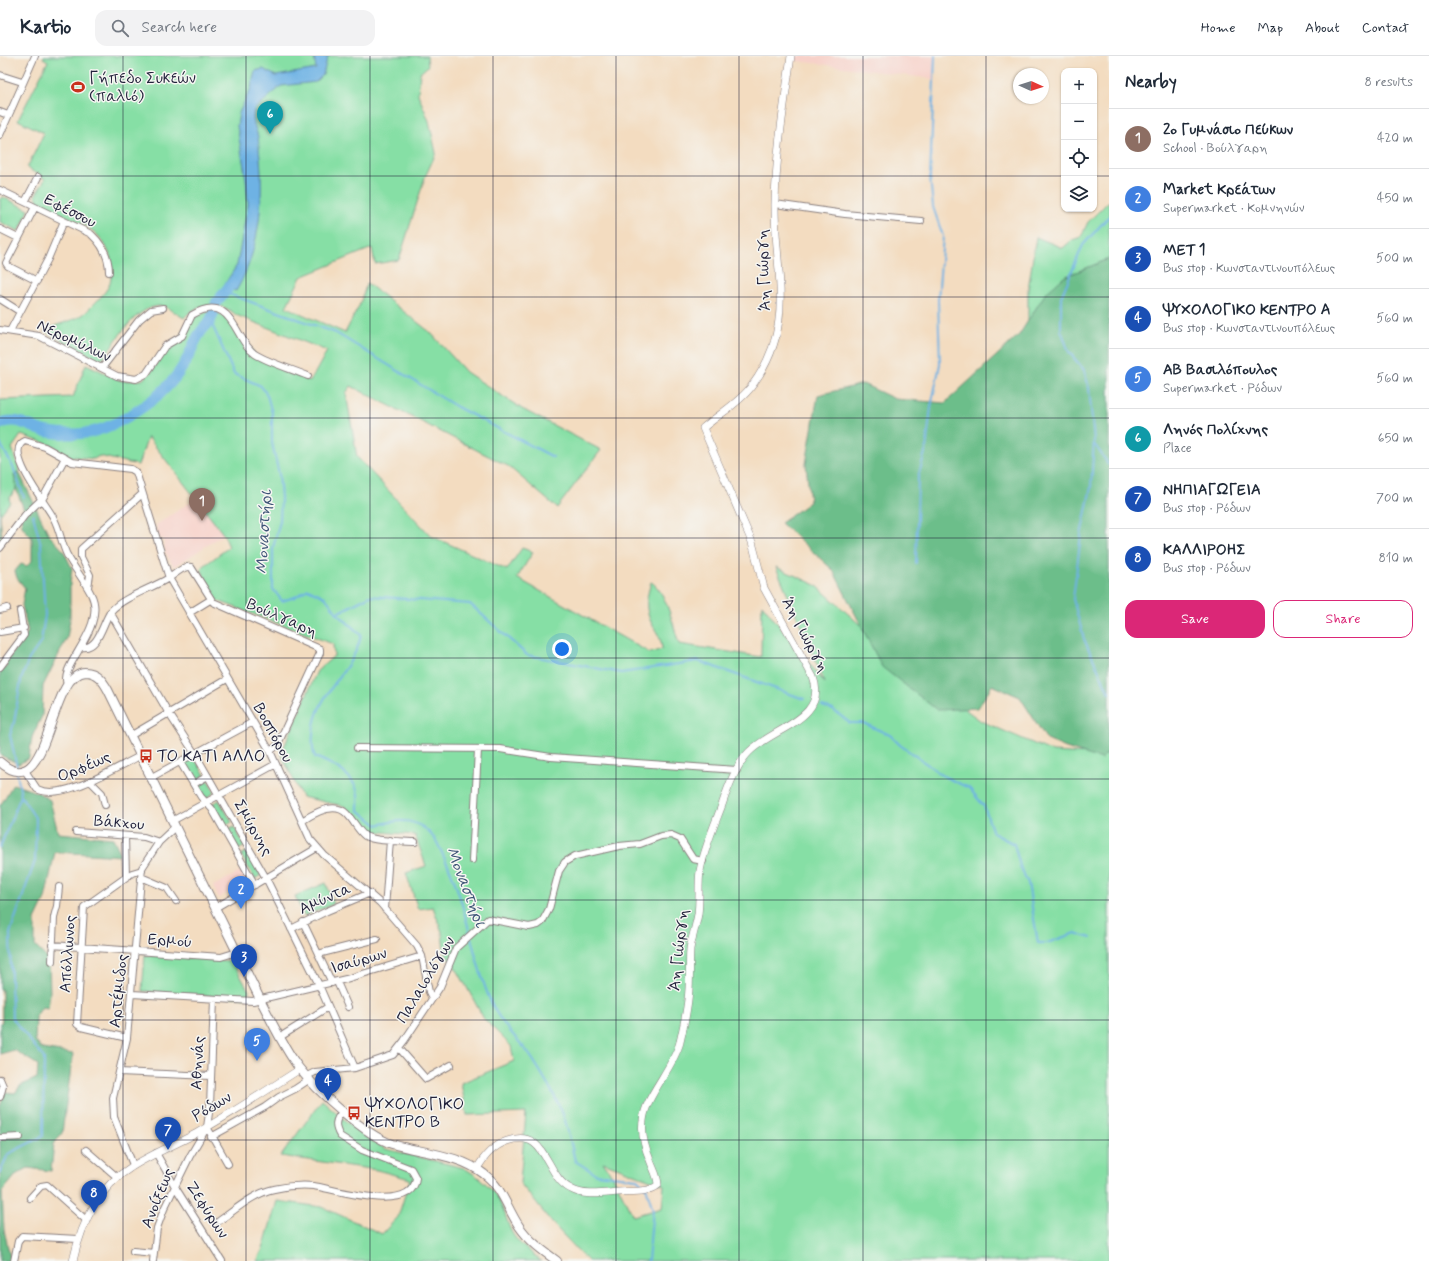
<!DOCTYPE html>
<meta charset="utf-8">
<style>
:root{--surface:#fff;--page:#f2f2f3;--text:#1f2937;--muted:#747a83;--line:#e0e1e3;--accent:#db2777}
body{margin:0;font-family:Mynerve,sans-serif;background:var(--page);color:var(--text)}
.controls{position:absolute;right:12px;top:12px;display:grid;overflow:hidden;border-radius:8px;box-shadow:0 1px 3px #0004}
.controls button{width:36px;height:36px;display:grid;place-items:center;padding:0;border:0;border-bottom:1px solid var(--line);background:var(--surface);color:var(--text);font:20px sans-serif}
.compass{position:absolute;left:1013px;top:12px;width:36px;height:36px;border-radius:50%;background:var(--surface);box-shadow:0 1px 3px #0004;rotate:93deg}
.you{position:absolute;left:562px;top:593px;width:14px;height:14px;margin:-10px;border:3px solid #fff;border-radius:50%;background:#1a73e8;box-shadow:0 0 0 6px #1a73e833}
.badge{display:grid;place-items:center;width:26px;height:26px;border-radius:50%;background:var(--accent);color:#fff;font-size:13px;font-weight:700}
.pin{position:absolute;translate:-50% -33px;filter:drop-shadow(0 1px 2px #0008)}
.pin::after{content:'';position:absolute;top:21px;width:14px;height:12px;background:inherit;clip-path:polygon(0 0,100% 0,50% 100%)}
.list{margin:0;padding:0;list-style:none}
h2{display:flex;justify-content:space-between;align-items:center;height:52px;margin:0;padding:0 16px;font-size:17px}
h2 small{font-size:13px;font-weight:400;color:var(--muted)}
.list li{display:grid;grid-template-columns:26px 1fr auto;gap:12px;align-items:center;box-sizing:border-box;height:60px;padding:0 16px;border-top:1px solid var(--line)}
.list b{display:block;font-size:15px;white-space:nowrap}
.list p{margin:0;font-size:13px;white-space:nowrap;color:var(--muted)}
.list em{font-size:13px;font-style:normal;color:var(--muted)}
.actions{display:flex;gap:8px;padding:12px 16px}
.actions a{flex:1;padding:9px 0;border:1px solid var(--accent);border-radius:12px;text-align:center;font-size:14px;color:var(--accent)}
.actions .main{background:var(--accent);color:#fff}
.icon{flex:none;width:22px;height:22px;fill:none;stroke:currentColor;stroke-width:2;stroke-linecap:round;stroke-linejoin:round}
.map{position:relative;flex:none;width:1109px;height:1205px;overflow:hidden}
header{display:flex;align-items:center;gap:24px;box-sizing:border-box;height:56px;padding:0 20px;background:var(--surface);border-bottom:1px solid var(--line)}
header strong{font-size:19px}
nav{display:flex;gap:22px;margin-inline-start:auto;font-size:14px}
.search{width:280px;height:36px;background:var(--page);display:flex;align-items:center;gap:10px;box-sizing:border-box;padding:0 14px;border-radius:12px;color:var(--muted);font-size:15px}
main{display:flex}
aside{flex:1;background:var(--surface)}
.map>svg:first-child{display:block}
.built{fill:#f7d1c9}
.green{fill:#86dfa5;stroke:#548070;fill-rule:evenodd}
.forest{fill:#6cbe8a;stroke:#477062}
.water{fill:#6eb2e4;stroke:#486a90}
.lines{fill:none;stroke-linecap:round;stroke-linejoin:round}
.stream{stroke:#6eb2e4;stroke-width:2}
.river{stroke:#6eb2e4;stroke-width:11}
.minor-casing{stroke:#8a7f7e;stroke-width:8}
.tertiary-casing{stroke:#8a7f7e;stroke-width:8}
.secondary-casing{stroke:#8a7f7e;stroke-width:10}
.minor{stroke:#fff;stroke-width:6}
.tertiary{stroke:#fff;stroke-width:7}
.secondary{stroke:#fff;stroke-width:8}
.grid{fill:none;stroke:#22223b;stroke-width:1;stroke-opacity:0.55}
.labels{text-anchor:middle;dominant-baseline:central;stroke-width:3;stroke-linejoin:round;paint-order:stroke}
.poi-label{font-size:16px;fill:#22223b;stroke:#f6f6f2;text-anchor:start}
.street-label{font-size:16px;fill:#22223b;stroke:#f6f6f2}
.water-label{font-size:17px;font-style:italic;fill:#3d5476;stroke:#f6f6f2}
</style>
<header>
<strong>Kartio</strong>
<div class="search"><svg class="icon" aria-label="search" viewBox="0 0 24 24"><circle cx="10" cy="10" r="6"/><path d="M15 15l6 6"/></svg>Search here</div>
<nav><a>Home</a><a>Map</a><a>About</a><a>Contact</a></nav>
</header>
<main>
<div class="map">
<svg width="1109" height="1205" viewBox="0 0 1109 1205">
<rect width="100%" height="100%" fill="#f6f6f2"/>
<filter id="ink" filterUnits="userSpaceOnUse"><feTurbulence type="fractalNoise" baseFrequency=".025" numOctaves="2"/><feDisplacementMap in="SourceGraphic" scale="8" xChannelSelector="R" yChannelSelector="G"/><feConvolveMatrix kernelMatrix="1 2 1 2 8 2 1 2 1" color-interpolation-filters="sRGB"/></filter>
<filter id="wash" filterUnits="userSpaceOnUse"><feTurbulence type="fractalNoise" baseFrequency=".012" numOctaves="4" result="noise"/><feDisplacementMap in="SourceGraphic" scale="16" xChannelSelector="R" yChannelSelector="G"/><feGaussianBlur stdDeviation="0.9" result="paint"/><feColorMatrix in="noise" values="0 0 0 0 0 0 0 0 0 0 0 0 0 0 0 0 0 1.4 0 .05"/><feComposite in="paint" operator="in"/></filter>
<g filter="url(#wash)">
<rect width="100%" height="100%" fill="#f3dcc0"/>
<path class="built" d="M791 0H936L933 23 790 4Z
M240 413 250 461 174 511 165 496 163 483 158 482 156 469Z
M242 815 248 825 218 842 213 830Z"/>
<path class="green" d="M44 0H427L428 10 420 17 418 38 429 65 436 97 425 121 399 204 375 208 372 192 301 221 286 251 345 277 360 248 367 227 430 276 466 316 522 353 601 394 557 452 508 410 351 330 346 337 357 401 431 480 507 514 522 492 533 496 517 522 650 597 662 593C662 579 651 571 648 558 645 546 648 537 651 526 666 534 674 572 679 588L761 601 762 548 825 627 776 511 816 529 906 610 981 665 1053 696 1106 699 1109 697V1205H588L553 1168 520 1127 526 1057 467 1059 461 1027 514 1005 511 990 484 963 459 917 444 896 442 876 433 851 418 853 406 817 426 810 415 779 370 775 344 750 302 741 281 698 317 615 334 600 333 588 213 543 201 512 229 491 224 479 148 381 138 409 99 400 94 403 66 400 54 390 21 379 12 392 20 415 14 418 16 433 9 443 10 446 0 459 2 482 0 485V344L73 341 86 308 122 325 142 324 150 317 167 292 174 288 193 262 210 254 215 255 229 263 260 305 265 303 302 320 310 326 327 295 236 259C222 245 196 247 184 262 178 259 169 251 162 250 135 249 116 286 101 305L44 275C55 268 78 264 85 257 91 251 107 236 109 229 117 210 109 188 93 175 76 162 54 156 35 147L38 143 35 140 45 123 27 112 44 77 18 64 48 5 43 2ZM603 1106 664 1129 662 1152 633 1160 615 1124Z
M3 141 29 154 19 175 0 166V144Z
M1109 145V203L1064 221 1028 268V234L1036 181 1063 192 1072 184 1081 181 1088 166Z
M194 702 205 719 195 725 184 707Z
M207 723 215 736 206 743 197 729Z
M219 744 232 766 225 770 212 748Z
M234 771 245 790 238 794 227 775Z
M248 795 261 819 255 823 241 799Z
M326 827 334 848 304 860 295 840Z
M145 899 232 905 249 935 246 941 243 942 142 935Z
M322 1044 362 1079 386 1093 464 1112C481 1122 495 1133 502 1151 507 1161 508 1171 514 1180 521 1190 532 1197 541 1205H257L263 1193 277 1145 322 1151 382 1178 398 1161 410 1123 377 1114 281 1100Z"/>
<path class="forest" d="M1109 203V695L1101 703 1066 692 1047 684 1020 641 992 629 978 652 937 654 882 611 833 514 781 467 810 446 806 408 818 339 863 328 895 343 945 347 1019 279 1045 238 1064 221Z
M19 416 49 479 63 494 72 512 70 528V564L67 582 43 630 42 660 32 681 29 702 19 708 0 699V615L7 610 6 605 28 576 22 549 25 532 17 522 15 515 21 508 27 510 32 505V482L22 470 21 461 25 456 16 433 14 418Z
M13 728 39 737 50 744 58 777 113 782 122 800 55 796 45 843 35 864V890L49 904 50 938 48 952 42 951 36 960 35 985 42 993 73 998 62 1077 54 1088 51 1115 28 1112 17 1118 2 1136 4 1174 11 1205H0V1051L5 1036 15 1037 20 1030 37 1022 38 1009 14 994 0 998V967L2 966V934L0 933V750Z"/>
<path class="water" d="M314 0H329L327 3 323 19 316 26 281 30 254 54C252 68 255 68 258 81 259 87 259 95 260 102 264 146 259 197 236 235L223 231 237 209 248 148 246 123 237 70 239 57 251 32 255 15 263 13 276 20 316 13Z"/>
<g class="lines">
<path class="stream" d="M1109 160 1083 189 1061 241V274L1069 296 1084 314 1089 332 1094 384 1091 431 1081 479 1073 543 1084 583 1109 637
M226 237 336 277 457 351 553 401
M211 266 234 318 261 330 267 339 272 357V387L279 418 281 442 280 465 273 492V533L282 545 295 541 308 533 325 541 337 557 361 579C354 616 316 635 313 677 312 687 312 693 315 701 332 708 350 716 357 734 359 740 358 748 358 754L377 769C400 763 418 761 434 782 438 787 441 795 444 801 467 846 471 898 490 944 500 968 514 978 529 998 537 1009 557 1043 562 1056 568 1071 571 1089 575 1105L596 1118 637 1123 646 1131 653 1154 648 1205
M0 387 13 411 24 441
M1095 389 1109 409
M916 507 918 421 926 393 931 351 940 308 938 244 943 180 933 151 930 121 935 0
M337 557 370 540 470 548 527 599 621 617 698 605 804 643
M822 650 833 654 850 667H863L890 679 900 689 945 721 969 732 984 750 993 777 1014 788 1020 810 1028 827 1038 887H1047L1075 877 1091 882
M17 712 10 679 14 667 21 624 29 603 41 586 45 559 41 489 33 459
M0 791 21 740 17 717
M0 1117 8 1098 43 1080 44 1002 12 962 10 877 35 805 36 763 21 740"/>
<path class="river" d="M216 247 237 221
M0 368C16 360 28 370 43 375 53 377 67 378 76 378 113 377 165 341 183 310 190 300 193 287 200 277 207 267 210 269 214 255"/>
</g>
</g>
<g filter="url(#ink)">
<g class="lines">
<g class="minor-casing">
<path id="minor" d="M0 19 22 26
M0 56 8 59
M0 79 35 0
M0 134 91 178C102 188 109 200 109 216
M25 146 38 121
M775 148 845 158 921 165
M35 151 6 207 8 210 37 225
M0 173 18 182
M0 243 19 255
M0 274 39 280 117 320 136 323 146 318 165 290 182 280 192 259C233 235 234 284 255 298 267 306 294 314 308 320
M10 275 48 203 64 165
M102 312 139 264 151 254 163 252
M0 492 25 459 43 442 65 402
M88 531 90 519 81 501V493L141 439
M0 554 7 552
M110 556 168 656 197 701 266 822 319 929 355 1012
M189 557 210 544
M0 576 24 572
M82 591C99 594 103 565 111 555 122 542 152 532 167 523 174 520 183 509 191 511L213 546 320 593V597L277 690 270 695
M0 611 24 579 20 555
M67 628C58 610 108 571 91 538 84 524 74 512 67 499 61 487 60 473 53 461 47 449 2 394 25 385L45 391 72 406 131 413 136 416 169 522 270 695 310 783 324 799 380 847 417 890 422 900
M130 680 227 623
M357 692 500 693 551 701 737 714
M180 706 201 741 212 753 255 829
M24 713 37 733C62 746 115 712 140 700
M150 722 253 666
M90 725 102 737 105 749
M194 728 208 720
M172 765 276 708
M302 765C314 757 335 745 347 758 354 765 358 775 365 780 376 786 402 785 415 786
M76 776 144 781 159 786
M125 780 126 821
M472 804 478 694
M141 821 167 832 176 845
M215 852 317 792
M385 853 390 784
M303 866 332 927
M291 873 327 855 370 837
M52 889 221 901 237 896
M318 898 377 883
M52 905 54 861 57 850 59 831
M337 926 348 951
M132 938 253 945 346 923 422 900 429 936 432 942
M280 981 328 951
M127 982 81 971 77 968 84 851 132 817 142 814
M399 992 426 1023 451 1009
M119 1016 211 1020
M307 1020 315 1016 355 1012 393 999 404 985 440 931 456 892 488 863 529 871 538 869 542 866 549 853 559 815 565 806 575 800 619 790 640 788 661 780 671 779 680 783 693 803 703 805
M0 1023 3 1030 0 1041
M207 1071 228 1108
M211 1081 265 1051 279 1041 295 1033 310 1023
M0 1082 20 1081
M86 1094 117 1121
M156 1097 177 1134 222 1205
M133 1109 114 1061 113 1042 127 982 142 812 159 786 175 771
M30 1142 41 1130 47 1129 86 1164
M219 1165C235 1154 254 1137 274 1133 287 1130 301 1129 314 1130 334 1133 413 1159 416 1122L411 1113 362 1094 340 1080C334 1070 335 1063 343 1055
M133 1195 154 1197
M14 1205 18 1185 22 1180 78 1183
M153 1205 157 1172 164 1153 190 1100 207 1071 210 1050 214 943"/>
</g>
<g class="tertiary-casing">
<path id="tertiary" d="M477 1113C484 1100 493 1090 507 1085 548 1071 544 1120 571 1133 585 1141 604 1137 619 1136 631 1135 649 1137 658 1129 658 1120 653 1113 650 1104 645 1092 641 1078 643 1065 645 1040 673 1013 680 986 684 969 688 951 689 933 690 920 689 906 690 893 692 881 696 870 698 858 700 844 698 829 700 815 704 793 714 770 722 749 728 731 736 709 749 696 772 672 829 663 813 621L764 532 752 486 703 372C719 358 738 348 751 331 798 269 774 216 775 147 776 98 784 49 791 0
M73 1205C81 1169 98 1132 130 1112 151 1098 175 1089 197 1077 232 1057 266 1035 300 1013"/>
</g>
<g class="secondary-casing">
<path id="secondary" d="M0 706C51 751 47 617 85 616 97 616 103 625 108 634L260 943C272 966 283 991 299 1012 317 1035 365 1079 392 1088 422 1097 459 1098 484 1118 502 1131 507 1152 519 1170 529 1185 543 1195 557 1205"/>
</g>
<use href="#minor" class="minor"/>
<use href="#tertiary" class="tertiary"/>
<use href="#secondary" class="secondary"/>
</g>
</g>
<path class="grid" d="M123 0V1205M246 0V1205M370 0V1205M493 0V1205M616 0V1205M739 0V1205M863 0V1205M986 0V1205M0 120H1064M1094 120H1109M0 241H1109M0 362H1109M0 482H1109M0 602H1109M0 723H1109M0 844H1109M0 964H1109M0 1084H1109"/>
<defs>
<g id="stadium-bare" transform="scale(1.08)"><path d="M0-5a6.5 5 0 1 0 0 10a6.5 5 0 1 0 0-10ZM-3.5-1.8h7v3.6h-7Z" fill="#c8321e" stroke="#f6f6f2" stroke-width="2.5" paint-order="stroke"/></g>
<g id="bus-bare" transform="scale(1.08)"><path d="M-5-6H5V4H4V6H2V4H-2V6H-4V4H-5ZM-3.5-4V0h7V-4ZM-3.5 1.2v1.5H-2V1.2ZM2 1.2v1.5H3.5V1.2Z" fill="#c8321e" stroke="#f6f6f2" stroke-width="2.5" paint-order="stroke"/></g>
</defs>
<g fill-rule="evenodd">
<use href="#stadium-bare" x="78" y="31"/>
<use href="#bus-bare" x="146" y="700"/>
<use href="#bus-bare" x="354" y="1057"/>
</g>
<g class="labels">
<g class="poi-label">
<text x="89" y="22">Γήπεδο Συκεών<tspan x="89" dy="18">(παλιό)</tspan></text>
<text x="157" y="700">ΤΟ ΚΑΤΙ ΑΛΛΟ</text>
<text x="365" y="1048">ΨΥΧΟΛΟΓΙΚΟ<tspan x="365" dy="18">ΚΕΝΤΡΟ B</tspan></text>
</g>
<g class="street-label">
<text transform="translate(70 155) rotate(27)">Εφέσσου</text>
<text transform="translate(764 214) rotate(-92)">Άη Γιώργη</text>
<text transform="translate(74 285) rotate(25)">Νερομύλων</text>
<text transform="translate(282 562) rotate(23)">Βούλγαρη</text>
<text transform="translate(805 579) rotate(62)">Άη Γιώργη</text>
<text transform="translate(273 677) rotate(61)">Βοσπόρου</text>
<text transform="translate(84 711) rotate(-23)">Ορφέως</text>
<text transform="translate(119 767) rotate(5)">Βάκχου</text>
<text transform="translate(253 772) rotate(60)">Σμύρνης</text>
<text transform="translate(325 843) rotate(-24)">Αμύντα</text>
<text transform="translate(170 885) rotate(4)">Ερμού</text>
<text transform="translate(679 894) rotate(-84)">Άη Γιώργη</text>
<text transform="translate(68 898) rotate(-86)">Απόλλωνος</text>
<text transform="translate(359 905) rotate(-16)">Ισαύρων</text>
<text transform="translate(426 924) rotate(-59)">Παλαιολόγων</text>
<text transform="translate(119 935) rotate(-84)">Αρτέμιδος</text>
<text transform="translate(198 1007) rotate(-87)">Αθηνάς</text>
<text transform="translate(212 1051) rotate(-31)">Ρόδων</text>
<text transform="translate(158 1142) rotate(-68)">Ανοίξεως</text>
<text transform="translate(207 1154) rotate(57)">Ζεφύρων</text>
</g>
<g class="water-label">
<text transform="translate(264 476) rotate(-87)">Μοναστήρι</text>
<text transform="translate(466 831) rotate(69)">Μοναστήρι</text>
</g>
</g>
</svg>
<div class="controls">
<button>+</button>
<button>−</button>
<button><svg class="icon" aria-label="locate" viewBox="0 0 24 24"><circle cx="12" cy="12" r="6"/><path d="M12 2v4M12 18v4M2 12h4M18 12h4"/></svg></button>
<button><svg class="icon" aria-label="layers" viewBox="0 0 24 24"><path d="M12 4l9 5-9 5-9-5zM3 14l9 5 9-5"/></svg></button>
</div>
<svg class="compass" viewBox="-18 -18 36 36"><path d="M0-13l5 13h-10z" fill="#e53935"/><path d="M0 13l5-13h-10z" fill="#747a83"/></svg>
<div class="you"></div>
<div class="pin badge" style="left:202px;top:465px;background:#8d6e63">1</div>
<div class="pin badge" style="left:241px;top:853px;background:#3f7fe0">2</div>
<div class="pin badge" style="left:244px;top:921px;background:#1a4fb4">3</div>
<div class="pin badge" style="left:328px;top:1045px;background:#1a4fb4">4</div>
<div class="pin badge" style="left:257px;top:1005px;background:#3f7fe0">5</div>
<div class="pin badge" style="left:270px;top:78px;background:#0f9aa8">6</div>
<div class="pin badge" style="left:168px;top:1094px;background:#1a4fb4">7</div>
<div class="pin badge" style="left:94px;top:1157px;background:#1a4fb4">8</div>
</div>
<aside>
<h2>Nearby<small>8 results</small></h2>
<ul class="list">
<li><span class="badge" style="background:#8d6e63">1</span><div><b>2ο Γυμνάσιο Πεύκων</b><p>School · Βούλγαρη</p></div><em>420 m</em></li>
<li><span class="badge" style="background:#3f7fe0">2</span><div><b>Market Κρεάτων</b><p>Supermarket · Κομνηνών</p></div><em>450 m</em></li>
<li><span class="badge" style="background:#1a4fb4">3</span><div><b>ΜΕΤ 1</b><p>Bus stop · Κωνσταντινουπόλεως</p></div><em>500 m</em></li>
<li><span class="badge" style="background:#1a4fb4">4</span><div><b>ΨΥΧΟΛΟΓΙΚΟ ΚΕΝΤΡΟ A</b><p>Bus stop · Κωνσταντινουπόλεως</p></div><em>560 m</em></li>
<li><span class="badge" style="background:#3f7fe0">5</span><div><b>ΑΒ Βασιλόπουλος</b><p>Supermarket · Ρόδων</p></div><em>560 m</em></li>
<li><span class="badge" style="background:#0f9aa8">6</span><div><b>Ληνός Πολίχνης</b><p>Place</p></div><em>650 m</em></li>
<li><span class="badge" style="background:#1a4fb4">7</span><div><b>ΝΗΠΙΑΓΩΓΕΙΑ</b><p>Bus stop · Ρόδων</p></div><em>700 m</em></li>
<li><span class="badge" style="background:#1a4fb4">8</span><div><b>ΚΑΛΛΙΡΟΗΣ</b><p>Bus stop · Ρόδων</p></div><em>810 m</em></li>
</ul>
<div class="actions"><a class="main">Save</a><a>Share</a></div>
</aside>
</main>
